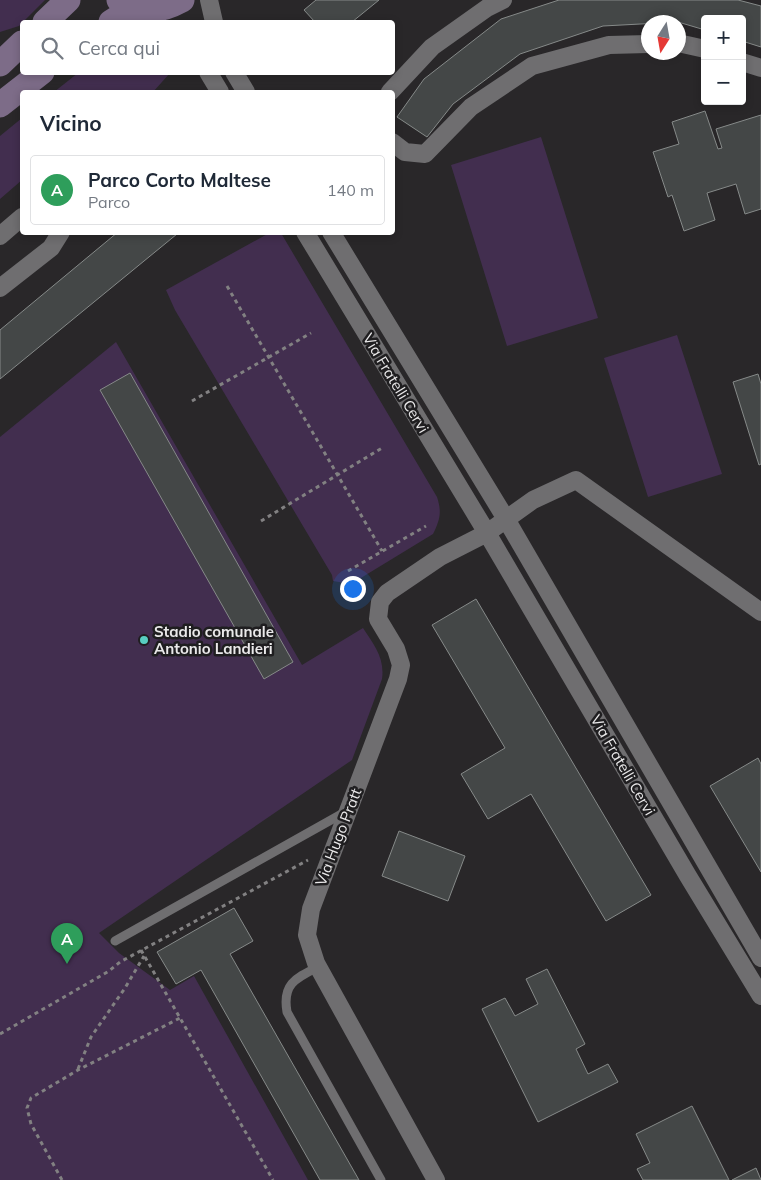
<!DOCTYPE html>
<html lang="it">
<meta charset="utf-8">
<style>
:root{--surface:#fff;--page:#f2f2f3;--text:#1f2937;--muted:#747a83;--line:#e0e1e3;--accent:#397375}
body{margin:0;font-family:Mulish,sans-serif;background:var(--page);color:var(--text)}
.controls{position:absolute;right:15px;top:15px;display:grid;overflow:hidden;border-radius:5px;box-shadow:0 2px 8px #0003}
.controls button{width:45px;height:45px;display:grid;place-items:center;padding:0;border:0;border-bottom:1px solid var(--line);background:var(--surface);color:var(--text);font:25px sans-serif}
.compass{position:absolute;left:641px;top:15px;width:45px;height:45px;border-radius:50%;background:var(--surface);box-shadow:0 2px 8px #0003;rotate:191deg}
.you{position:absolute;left:352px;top:588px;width:18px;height:18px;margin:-12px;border:4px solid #fff;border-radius:50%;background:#1a73e8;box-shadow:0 0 0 8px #1a73e833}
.badge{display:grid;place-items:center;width:32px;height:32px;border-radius:50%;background:var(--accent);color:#fff;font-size:16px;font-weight:700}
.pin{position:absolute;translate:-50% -41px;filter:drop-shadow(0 1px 2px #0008)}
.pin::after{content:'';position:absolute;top:26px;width:18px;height:15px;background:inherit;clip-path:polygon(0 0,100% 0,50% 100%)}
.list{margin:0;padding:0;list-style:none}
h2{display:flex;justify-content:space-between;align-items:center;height:65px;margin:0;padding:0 20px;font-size:21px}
h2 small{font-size:16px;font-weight:400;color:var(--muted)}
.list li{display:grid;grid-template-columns:32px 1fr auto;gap:15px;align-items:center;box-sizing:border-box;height:70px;margin:0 10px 10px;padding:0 10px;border:1px solid var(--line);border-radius:5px}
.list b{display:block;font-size:19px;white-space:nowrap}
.list p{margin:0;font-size:16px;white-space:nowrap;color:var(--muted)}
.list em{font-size:16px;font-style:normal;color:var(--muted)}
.icon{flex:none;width:28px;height:28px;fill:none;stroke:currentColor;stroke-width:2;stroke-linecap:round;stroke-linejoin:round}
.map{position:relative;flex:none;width:761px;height:1180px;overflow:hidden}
.search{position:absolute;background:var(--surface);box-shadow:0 2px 8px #0003;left:20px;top:20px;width:375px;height:55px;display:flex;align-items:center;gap:12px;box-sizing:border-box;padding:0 18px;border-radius:5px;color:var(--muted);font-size:19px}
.panel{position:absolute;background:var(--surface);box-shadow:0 2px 8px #0003;left:20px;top:90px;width:375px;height:145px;border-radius:5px}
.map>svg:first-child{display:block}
.green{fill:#422e4f}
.building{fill:#444747;stroke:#868a89}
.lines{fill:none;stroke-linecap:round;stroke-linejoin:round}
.path{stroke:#828182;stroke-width:3;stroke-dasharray:4 4;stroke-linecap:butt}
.service{stroke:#6f6e70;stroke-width:9}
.minor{stroke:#6f6e70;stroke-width:18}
.secondary{stroke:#7d6c88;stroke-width:25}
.poi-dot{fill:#58cec1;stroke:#1f1e20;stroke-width:2}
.labels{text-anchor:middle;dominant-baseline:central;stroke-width:5;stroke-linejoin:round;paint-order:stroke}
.street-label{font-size:15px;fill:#eae9ea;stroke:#1f1e20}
.poi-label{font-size:15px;font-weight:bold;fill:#eae9ea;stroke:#1f1e20;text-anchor:start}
</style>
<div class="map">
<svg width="761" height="1180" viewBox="0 0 761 1180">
<rect width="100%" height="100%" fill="#292729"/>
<path class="green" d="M0 0H45L19 26 0 32Z
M78 73V72L170 73 153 92H54Z
M22 118V180L0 199V136Z
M541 137 598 318 507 346 451 165Z
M271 232 281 233 437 497C442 512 440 520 433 534L351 584 333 581 332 575 175 310 166 290Z
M677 335 722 474 648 497 604 358Z
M116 342 302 665 363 628C374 645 385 658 382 679L352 760 99 933 119 953 170 990 194 976 308 1180H0V437Z"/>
<path class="building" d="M316 0H379L352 22H315L304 10Z
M559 0H738L761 6V47L742 41V19H705V30L678 22 603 26 520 54 453 104 427 137 397 117 424 79 501 19Z
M705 111 718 149 722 148 716 129 761 115V209L745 214 736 184 707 193 715 220 684 231 672 195 668 197 653 152 679 144 672 122Z
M118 232 177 234 0 379V330Z
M130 373 293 662 264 679 100 390Z
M758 374 761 384V464L759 465 733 382Z
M476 599 651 895 606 921 531 794 488 819 461 774 505 748 432 625Z
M758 758 761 764V872L710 786Z
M399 831 465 856 448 901 382 876Z
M234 908 253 941 230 954 359 1180H320L201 970 176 984 157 952Z
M547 969 585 1044 576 1049 588 1074 608 1064 618 1082 538 1122 482 1009 505 998 515 1016 538 1004 526 979Z
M692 1106 729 1180H643L637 1169 650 1163 636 1134Z
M756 1168 761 1180H732Z"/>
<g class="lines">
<path class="path" d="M227 286 382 551
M192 401 311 333
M261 521 382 448
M348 571 426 526
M141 950 273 1180
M0 1034 109 971 120 962 308 860
M78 1069 91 1037 125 988 144 956
M62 1180 31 1124 27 1108 31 1098 78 1070 180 1018"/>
<path class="service" d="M115 941 347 811
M318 967C296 978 282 984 287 1012L381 1180"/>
<path class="minor" d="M209 0 214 22
M678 43 705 49
M742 62 761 68
M208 72 220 92
M234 72 246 92
M390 92 432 47 487 8 503 0
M392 142 405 152 425 154 471 107 532 66 609 45 648 44
M305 232 487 533 688 876 761 996
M331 232 506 519 761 958
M0 236 22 217
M0 288 51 248 61 232
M436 1180 316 963 307 935 311 909 398 679 401 665 396 649 378 619 380 602 387 593 440 557 487 533 533 500 576 480 761 612"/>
<path class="secondary" d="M119 0C144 13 158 13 182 0
M45 22 68 0
M111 22 133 8
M0 64 22 43
M0 105 42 72"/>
</g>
<circle class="poi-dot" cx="144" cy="640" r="5"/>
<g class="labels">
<g class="street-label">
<text transform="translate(396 383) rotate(59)">Via Fratelli Cervi</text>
<text transform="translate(623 765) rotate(60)">Via Fratelli Cervi</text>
<text transform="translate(338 837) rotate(-69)">Via Hugo Pratt</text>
</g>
<g class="poi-label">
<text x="154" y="631">Stadio comunale<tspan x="154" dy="17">Antonio Landieri</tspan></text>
</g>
</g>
</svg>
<div class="controls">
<button>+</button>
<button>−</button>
</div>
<svg class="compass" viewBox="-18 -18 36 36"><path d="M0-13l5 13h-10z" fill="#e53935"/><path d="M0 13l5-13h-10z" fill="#747a83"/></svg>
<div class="you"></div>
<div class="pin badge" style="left:67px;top:964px;background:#2e9e5b">A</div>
<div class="search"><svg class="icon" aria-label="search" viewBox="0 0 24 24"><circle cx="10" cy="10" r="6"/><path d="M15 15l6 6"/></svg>Cerca qui</div>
<section class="panel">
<h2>Vicino<small></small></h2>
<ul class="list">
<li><span class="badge" style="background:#2e9e5b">A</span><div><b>Parco Corto Maltese</b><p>Parco</p></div><em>140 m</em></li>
</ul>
</section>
</div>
